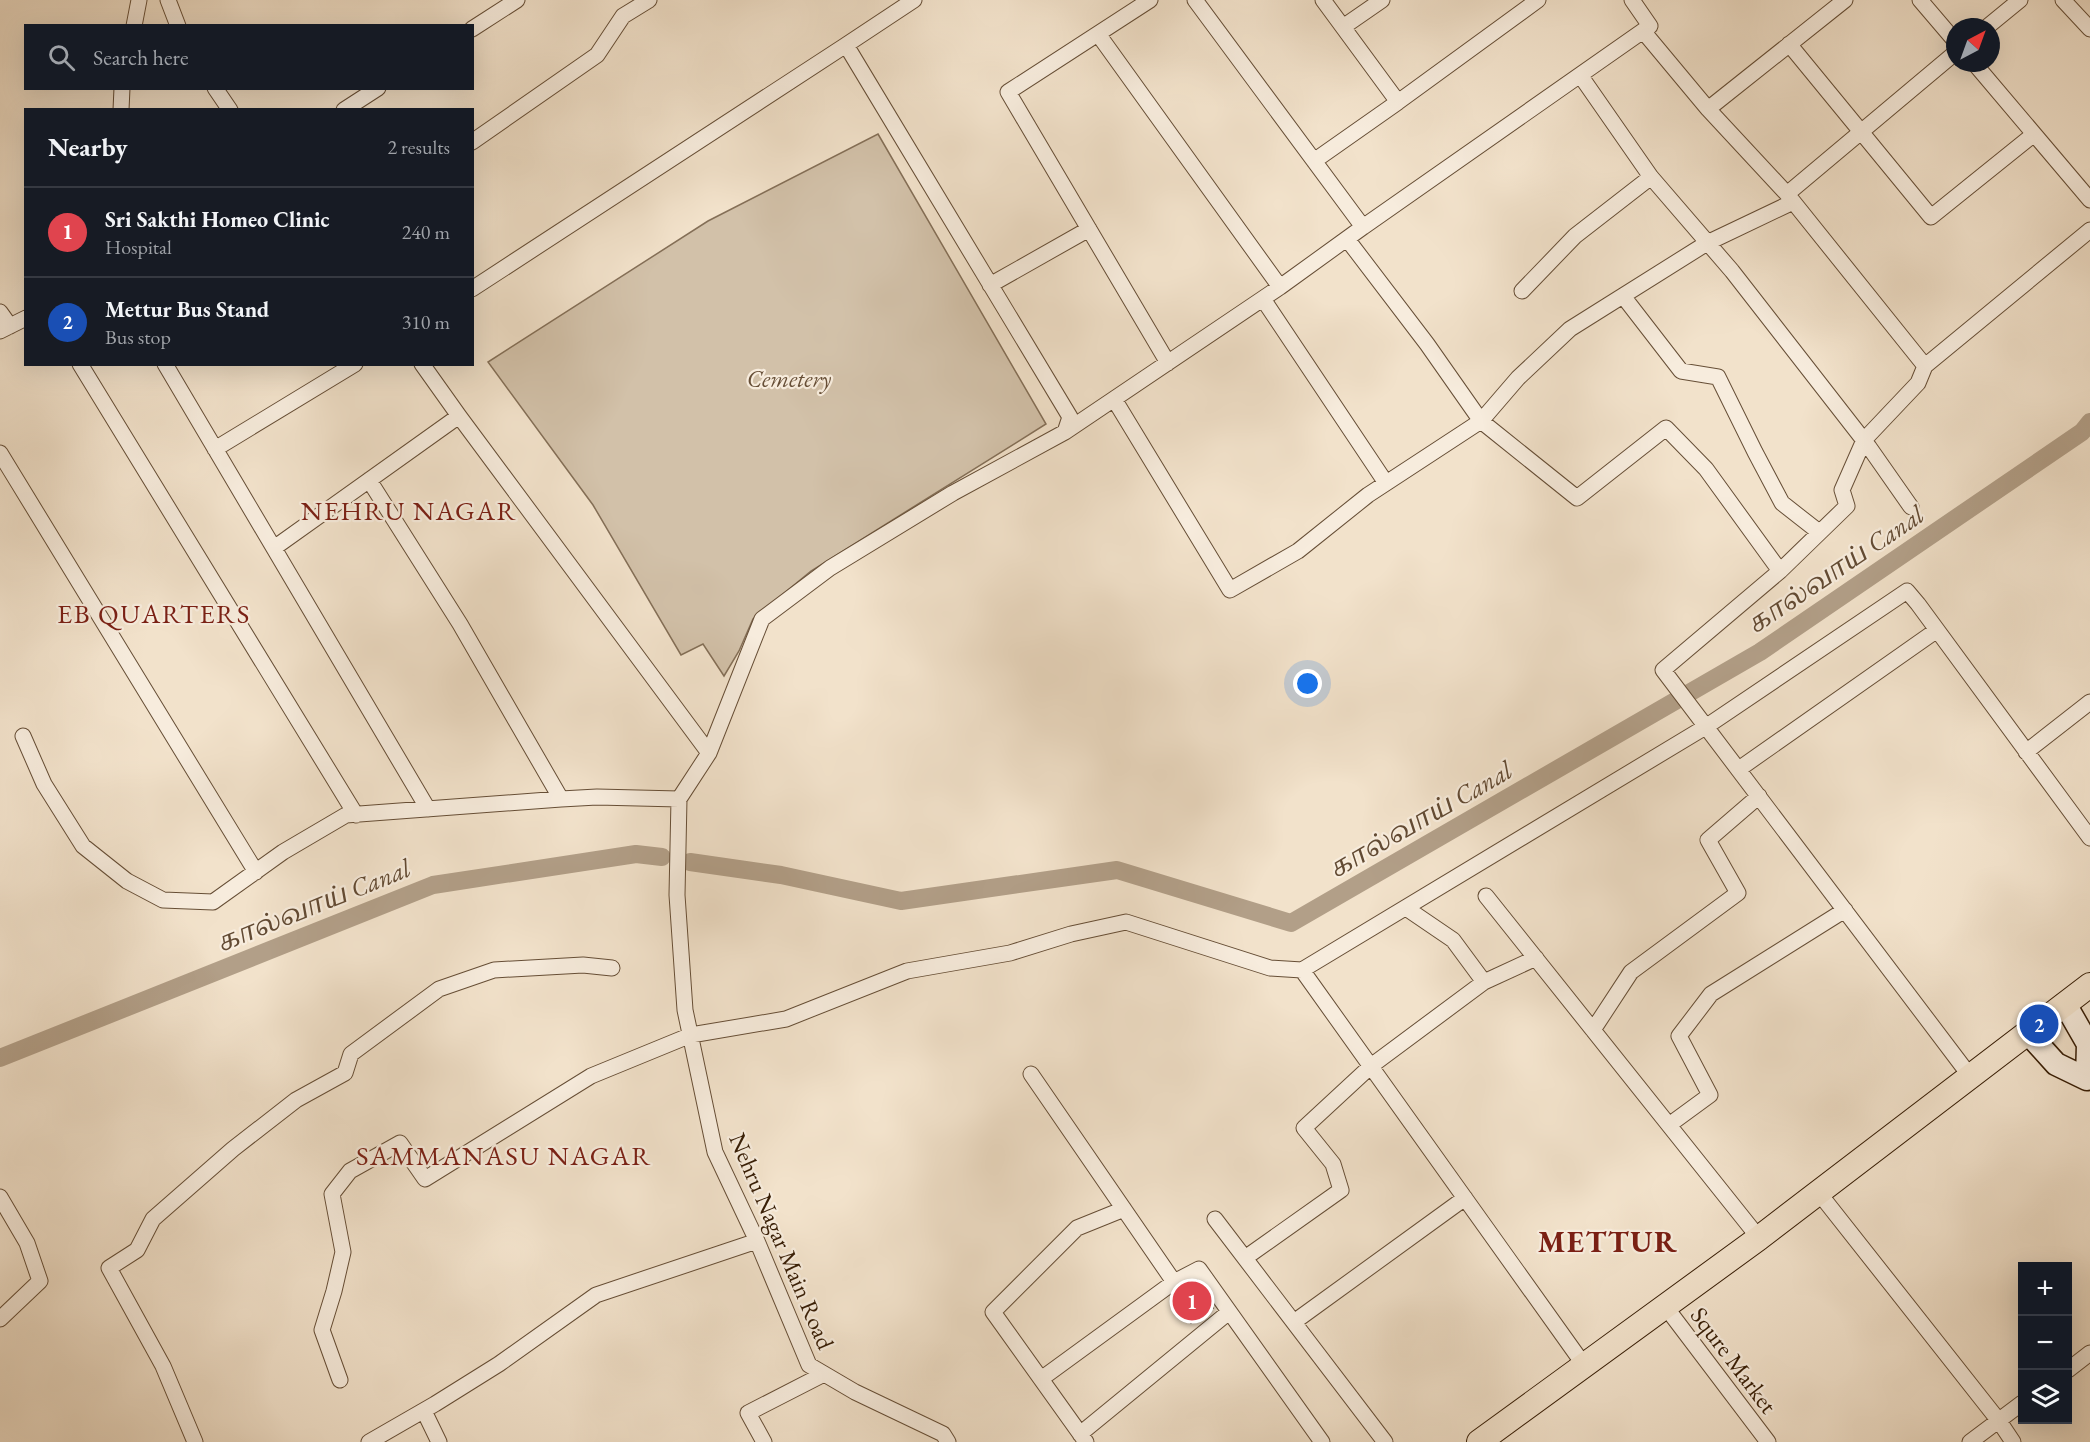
<!DOCTYPE html>
<meta charset="utf-8">
<style>
:root{--surface:#171b24;--page:#242831;--text:#f1f3f6;--muted:#9ea1a6;--line:#363941;--accent:#0f766e}
body{margin:0;font-family:"EB Garamond","Noto Serif Tamil",serif;background:var(--page);color:var(--text)}
.controls{position:absolute;right:18px;bottom:18px;display:grid;overflow:hidden;border-radius:0px;box-shadow:0 6px 24px #0002}
.controls button{width:54px;height:54px;display:grid;place-items:center;padding:0;border:0;border-bottom:2px solid var(--line);background:var(--surface);color:var(--text);font:30px sans-serif}
.compass{position:absolute;left:1946px;top:18px;width:54px;height:54px;border-radius:50%;background:var(--surface);box-shadow:0 6px 24px #0002;rotate:41deg}
.you{position:absolute;left:1308px;top:684px;width:21px;height:21px;margin:-15px;border:4px solid #fff;border-radius:50%;background:#1a73e8;box-shadow:0 0 0 9px #1a73e833}
.badge{display:grid;place-items:center;width:39px;height:39px;border-radius:50%;background:var(--accent);color:#fff;font-size:20px;font-weight:700}
.pin{position:absolute;translate:-50% -50%;border:3px solid #fff;box-shadow:0 2px 6px #0006}
.list{margin:0;padding:0;list-style:none}
h2{display:flex;justify-content:space-between;align-items:center;height:78px;margin:0;padding:0 24px;font-size:26px}
h2 small{font-size:20px;font-weight:400;color:var(--muted)}
.list li{display:grid;grid-template-columns:39px 1fr auto;gap:18px;align-items:center;box-sizing:border-box;height:90px;padding:0 24px;border-top:2px solid var(--line)}
.list b{display:block;font-size:22px;white-space:nowrap}
.list p{margin:0;font-size:20px;white-space:nowrap;color:var(--muted)}
.list em{font-size:20px;font-style:normal;color:var(--muted)}
.icon{flex:none;width:33px;height:33px;fill:none;stroke:currentColor;stroke-width:2;stroke-linecap:round;stroke-linejoin:round}
.map{position:relative;flex:none;width:2090px;height:1442px;overflow:hidden}
.search{position:absolute;background:var(--surface);box-shadow:0 6px 24px #0002;left:24px;top:24px;width:450px;height:66px;display:flex;align-items:center;gap:15px;box-sizing:border-box;padding:0 21px;border-radius:0px;color:var(--muted);font-size:22px}
.panel{position:absolute;background:var(--surface);box-shadow:0 6px 24px #0002;left:24px;top:108px;width:450px;height:258px;border-radius:0px}
.map>svg:first-child{display:block}
.green{fill:#d2c1a9;stroke:#846f57;stroke-width:1.5}
.lines{fill:none;stroke-linecap:round;stroke-linejoin:round}
.canal{stroke:#b29f88;stroke-width:18}
.building{fill:#98836c;stroke:#371d05;stroke-width:1.5}
.street-casing{stroke:#664e36;stroke-width:17}
.secondary-casing{stroke:#371d05;stroke-width:25}
.primary-casing{stroke:#371d05;stroke-width:26}
.street{stroke:#f7ecdd;stroke-width:15}
.secondary{stroke:#f7ecdd;stroke-width:22}
.primary{stroke:#f2e2cb;stroke-width:24}
.labels{text-anchor:middle;dominant-baseline:central;stroke-width:4.5;stroke-linejoin:round;paint-order:stroke}
.park-label{font-size:24px;font-style:italic;fill:#664e36;stroke:#f7ecdd}
.street-label{font-size:24px;fill:#371d05;stroke:#f7ecdd}
.water-label{font-size:26px;font-style:italic;fill:#624a33;stroke:#f7ecdd}
.quarter-label{font-size:27px;letter-spacing:1.5px;fill:#7a1f14;stroke:#f7ecdd}
.district-label{font-size:30px;font-weight:bold;letter-spacing:1.5px;fill:#7a1f14;stroke:#f7ecdd}
</style>
<div class="map">
<svg width="2090" height="1442" viewBox="0 0 2090 1442">
<rect width="100%" height="100%" fill="#f2e2cb"/>
<filter id="stains"><feTurbulence type="fractalNoise" baseFrequency=".00333" numOctaves="4"/><feColorMatrix values="0 0 0 0 .2 0 0 0 0 .09 0 0 0 0 .02 0 0 0 .5 -.17"/></filter>
<radialGradient id="worn" r=".72"><stop offset=".6" stop-color="#630" stop-opacity="0"/><stop offset="1" stop-color="#630" stop-opacity=".3"/></radialGradient>
<path class="green" d="M878 134 1046 424 811 571 753 619 739 651 724 676 703 644 681 655 593 505 488 362 708 221Z"/>
<g class="lines">
<path class="canal" d="M690 862 781 875 901 901 1117 870 1291 923 1760 652 2082 432 2090 422
M0 1058 433 885 636 854 662 857"/>
</g>
<path class="building" d="M1194 1280 1213 1308 1191 1323 1172 1296Z"/>
<g class="lines">
<g class="street-casing">
<path id="street" d="M168 0 178 26
M1150 0 1008 92 1168 363
M1920 0 1955 41
M2063 0 2090 29
M134 26 139 0
M1343 27 1382 0
M1987 27 2020 0
M472 29 517 0
M1643 31 1708 109 1787 194 1925 366 2090 230
M1098 34 1280 287
M1789 44 1931 217 2034 134
M1974 63 2090 200
M1580 75 1651 177 1732 271 1869 447 1911 507
M215 88 230 110
M1398 102 1538 0
M1708 109 1845 0
M121 110 122 88
M344 110 378 88
M472 142 597 55 623 16 649 0
M1314 161 1398 102 1323 0
M1787 194 1955 53
M1793 202 1707 243 1570 329 1518 378 1481 421 1577 498 1666 428 1706 469 1780 571 1847 506 1842 490 1864 440 1918 383 1925 366
M1363 227 1650 26 1632 0
M990 285 1089 229
M472 289 846 45
M1522 291 1575 236 1651 177
M1623 296 1681 371 1718 377 1755 452 1782 503 1819 532
M1263 299 1386 483
M0 312 10 326
M0 331 26 318
M80 364 356 815
M165 364 428 809
M422 364 459 416 709 753
M1114 399 1230 590 1298 551 1368 495 1481 421 1427 344 1347 239
M1065 432 1280 287 1363 227 1195 0
M215 449 355 364
M0 453 256 872
M369 480 460 624 561 799
M274 548 459 416
M1780 571 1663 670 1970 1076
M23 736 44 784 83 846 127 881 163 900 213 902 283 852 346 815 561 799 597 797 679 799
M2026 752 2090 702
M1739 769 1937 630
M679 799 709 753 762 619 830 568 953 493 1065 432 1070 417 846 45 914 0
M679 799 677 895 685 1010 715 1152 757 1241 809 1365 855 1392 943 1434 948 1442
M1486 896 1759 1238
M1406 908 1453 940 1484 982 1536 958
M1302 970 1584 1365
M1593 1030 1631 972 1738 893 1708 840 1759 796
M1031 1074 1174 1282 1199 1269 1322 1442
M1669 1125 1710 1095 1679 1036 1711 994 1845 910
M1819 1193 1999 1421 2013 1442
M0 1197 27 1243 40 1281 0 1319
M1215 1219 1385 1442
M1245 1258 1341 1190 1333 1164 1304 1128 1371 1066 1484 982
M1665 1306 1768 1442
M1294 1322 1465 1198
M2068 1370 2090 1353
M1041 1379 1174 1282
M340 1380 322 1330 334 1291 343 1252 332 1194 350 1171 400 1143 425 1179 591 1076 691 1035 786 1019 907 971 1010 953 1071 934 1126 922 1270 968 1302 970 1707 726 1907 591 1918 604 2090 838
M424 1411 439 1442
M1080 1434 1229 1312
M195 1442 163 1366 109 1268 137 1250 153 1219 233 1149 296 1100 345 1073 351 1054 439 989 494 970 583 965 612 968
M369 1442 435 1404 499 1364 596 1295 757 1241
M764 1442 748 1413 824 1374
M1086 1442 993 1312 1077 1228 1124 1209
M1970 1442 2022 1403"/>
</g>
<g class="secondary-casing">
<path id="secondary" d="M2028 1033 2056 1064 2087 1079 2088 1044 2065 1004"/>
</g>
<g class="primary-casing">
<path id="primary" d="M1479 1442 1759 1238 2090 985"/>
</g>
<use href="#street" class="street"/>
<use href="#secondary" class="secondary"/>
<use href="#primary" class="primary"/>
</g>
<g class="labels">
<g class="park-label">
<text x="789" y="378">Cemetery</text>
</g>
<g class="street-label">
<text transform="translate(782 1241) rotate(67)">Nehru Nagar Main Road</text>
<text transform="translate(1734 1360) rotate(53)">Squre Market</text>
</g>
<g class="water-label">
<text transform="translate(1836 569) rotate(-34)">கால்வாய் Canal</text>
<text transform="translate(1421 819) rotate(-30)">கால்வாய் Canal</text>
<text transform="translate(314 905) rotate(-22)">கால்வாய் Canal</text>
</g>
<g class="quarter-label">
<text x="409" y="510">NEHRU NAGAR</text>
<text x="154" y="613">EB QUARTERS</text>
<text x="504" y="1155">SAMMANASU NAGAR</text>
</g>
<g class="district-label">
<text x="1608" y="1241">METTUR</text>
</g>
</g>
<rect width="100%" height="100%" filter="url(#stains)"/>
<rect width="100%" height="100%" fill="url(#worn)"/>
</svg>
<div class="controls">
<button>+</button>
<button>−</button>
<button><svg class="icon" aria-label="layers" viewBox="0 0 24 24"><path d="M12 4l9 5-9 5-9-5zM3 14l9 5 9-5"/></svg></button>
</div>
<svg class="compass" viewBox="-18 -18 36 36"><path d="M0-13l5 13h-10z" fill="#e53935"/><path d="M0 13l5-13h-10z" fill="#9ea1a6"/></svg>
<div class="you"></div>
<div class="pin badge" style="left:1192px;top:1301px;background:#e0444e">1</div>
<div class="pin badge" style="left:2039px;top:1024px;background:#1a4fb4">2</div>
<div class="search"><svg class="icon" aria-label="search" viewBox="0 0 24 24"><circle cx="10" cy="10" r="6"/><path d="M15 15l6 6"/></svg>Search here</div>
<section class="panel">
<h2>Nearby<small>2 results</small></h2>
<ul class="list">
<li><span class="badge" style="background:#e0444e">1</span><div><b>Sri Sakthi Homeo Clinic</b><p>Hospital</p></div><em>240 m</em></li>
<li><span class="badge" style="background:#1a4fb4">2</span><div><b>Mettur Bus Stand</b><p>Bus stop</p></div><em>310 m</em></li>
</ul>
</section>
</div>
